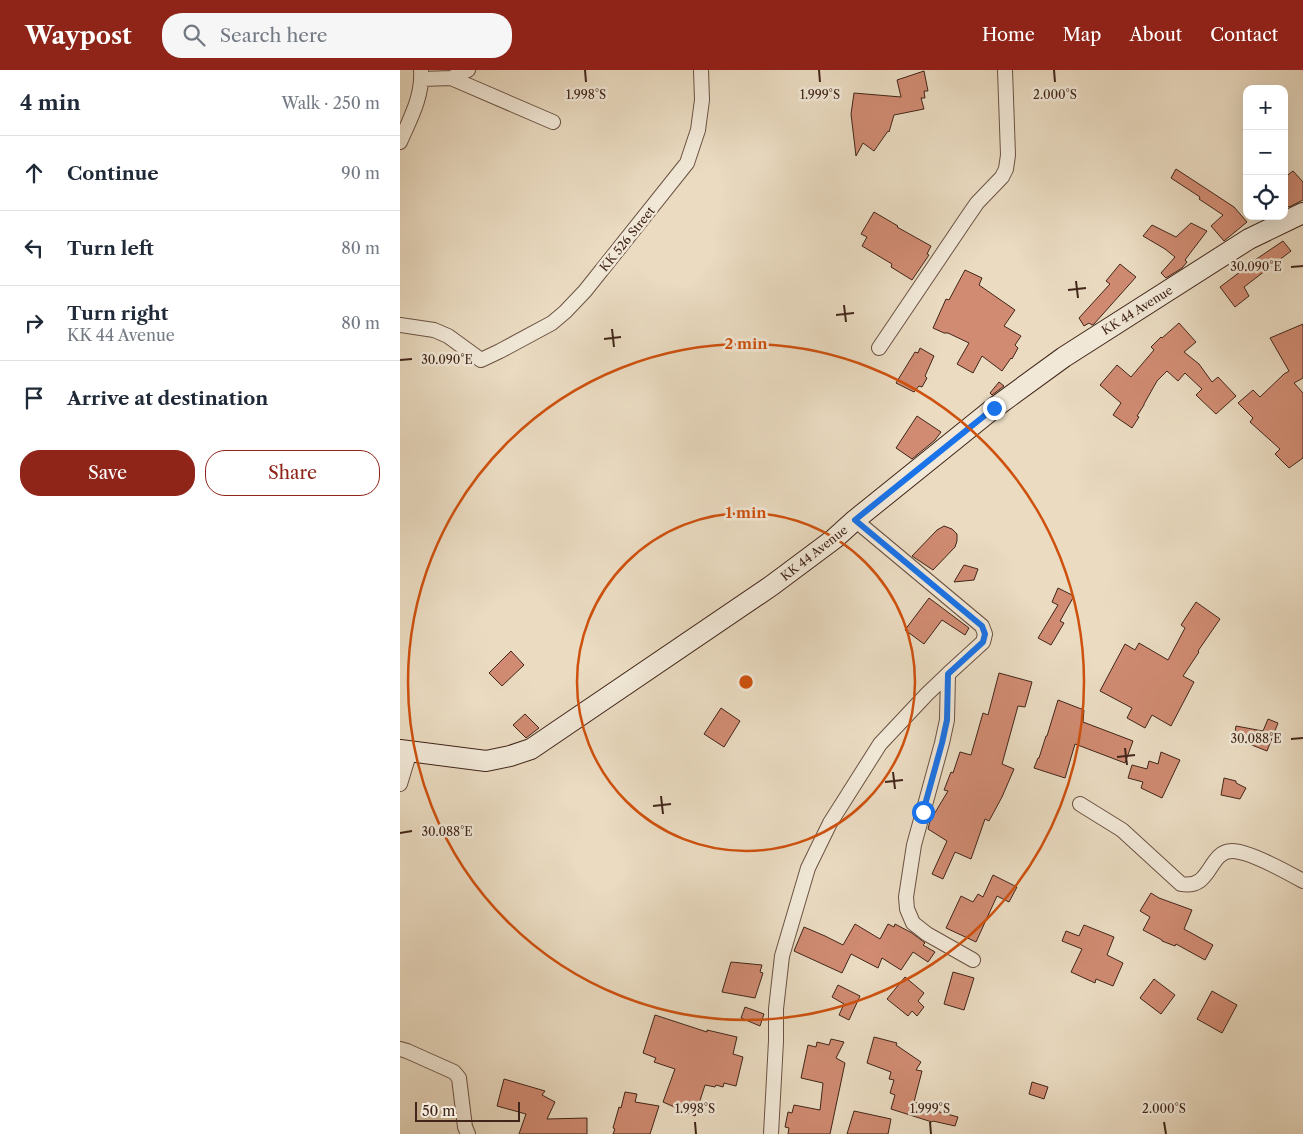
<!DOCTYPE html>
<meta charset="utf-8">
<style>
:root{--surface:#fff;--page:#f6f6f7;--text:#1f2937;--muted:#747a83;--line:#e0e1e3;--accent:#8f2418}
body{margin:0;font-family:"Libre Caslon Text",serif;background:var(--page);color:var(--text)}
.controls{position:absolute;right:15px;top:15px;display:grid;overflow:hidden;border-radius:10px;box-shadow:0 5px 20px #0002}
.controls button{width:45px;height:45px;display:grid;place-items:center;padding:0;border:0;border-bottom:1px solid var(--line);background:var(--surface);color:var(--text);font:25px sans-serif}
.scale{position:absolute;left:15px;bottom:12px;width:105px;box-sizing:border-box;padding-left:5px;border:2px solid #412519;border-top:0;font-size:14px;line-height:18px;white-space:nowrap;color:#412519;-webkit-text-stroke:4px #f1e8d7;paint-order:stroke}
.stop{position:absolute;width:15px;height:15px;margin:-11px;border:4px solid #1a73e8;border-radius:50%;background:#fff}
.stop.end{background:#1a73e8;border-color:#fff;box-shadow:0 1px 5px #0008}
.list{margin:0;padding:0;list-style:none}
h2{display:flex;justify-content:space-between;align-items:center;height:65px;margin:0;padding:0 20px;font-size:21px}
h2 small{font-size:16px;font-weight:400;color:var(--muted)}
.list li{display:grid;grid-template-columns:32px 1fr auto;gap:15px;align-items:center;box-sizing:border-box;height:75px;padding:0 20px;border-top:1px solid var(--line)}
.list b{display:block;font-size:19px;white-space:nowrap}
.list p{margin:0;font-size:16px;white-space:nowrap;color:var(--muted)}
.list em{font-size:16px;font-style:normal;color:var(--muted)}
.actions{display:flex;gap:10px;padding:15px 20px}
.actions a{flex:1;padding:11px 0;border:1px solid var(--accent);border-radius:20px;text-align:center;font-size:18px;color:var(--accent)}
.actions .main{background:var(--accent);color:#fff}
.icon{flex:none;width:28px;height:28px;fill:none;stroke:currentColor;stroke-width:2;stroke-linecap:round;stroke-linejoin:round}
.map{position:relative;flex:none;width:903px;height:1064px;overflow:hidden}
header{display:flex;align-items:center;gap:30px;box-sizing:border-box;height:70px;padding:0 25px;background:var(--accent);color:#fff}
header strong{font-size:24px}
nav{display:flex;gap:28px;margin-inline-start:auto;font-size:18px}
.search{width:350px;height:45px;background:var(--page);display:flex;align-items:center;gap:12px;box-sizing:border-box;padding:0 18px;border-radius:20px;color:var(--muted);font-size:19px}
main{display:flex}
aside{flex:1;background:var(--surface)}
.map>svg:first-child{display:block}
.building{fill:#d08b72;stroke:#412519}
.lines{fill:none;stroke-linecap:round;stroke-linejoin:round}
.minor-casing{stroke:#6b5243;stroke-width:16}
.secondary-casing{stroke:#412519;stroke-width:22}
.minor{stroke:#f1e8d7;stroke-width:14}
.secondary{stroke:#f1e8d7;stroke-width:20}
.route{stroke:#1a73e8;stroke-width:6}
.ticks{fill:none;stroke:#412519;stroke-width:2}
.ring{fill:none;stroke:#cf510e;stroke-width:2.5}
.labels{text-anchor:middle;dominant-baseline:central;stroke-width:5;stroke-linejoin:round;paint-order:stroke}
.street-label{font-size:12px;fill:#412519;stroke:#f1e8d7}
.ticks-label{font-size:12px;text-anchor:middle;fill:#412519;stroke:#f1e8d7;stroke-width:5;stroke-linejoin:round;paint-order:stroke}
.centre{fill:#cf510e;stroke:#f1e8d7;stroke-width:2.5}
.ring-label{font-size:15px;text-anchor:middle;font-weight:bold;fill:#cf510e;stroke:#f1e8d7;stroke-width:5;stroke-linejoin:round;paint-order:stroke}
</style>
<header>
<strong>Waypost</strong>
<div class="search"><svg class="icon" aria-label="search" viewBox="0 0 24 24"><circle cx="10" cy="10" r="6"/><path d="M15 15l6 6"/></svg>Search here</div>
<nav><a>Home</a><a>Map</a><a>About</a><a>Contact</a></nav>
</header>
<main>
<aside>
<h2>4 min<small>Walk · 250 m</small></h2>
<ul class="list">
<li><svg class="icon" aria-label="ahead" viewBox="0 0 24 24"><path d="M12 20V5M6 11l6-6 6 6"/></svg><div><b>Continue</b></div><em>90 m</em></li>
<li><svg class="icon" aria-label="left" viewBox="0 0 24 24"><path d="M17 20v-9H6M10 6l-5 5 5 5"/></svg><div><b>Turn left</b></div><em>80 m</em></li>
<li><svg class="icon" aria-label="right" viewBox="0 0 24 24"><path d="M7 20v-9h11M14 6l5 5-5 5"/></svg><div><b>Turn right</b><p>KK 44 Avenue</p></div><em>80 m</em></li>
<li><svg class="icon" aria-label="arrive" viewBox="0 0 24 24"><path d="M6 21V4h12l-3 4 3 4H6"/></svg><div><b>Arrive at destination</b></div></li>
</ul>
<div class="actions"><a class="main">Save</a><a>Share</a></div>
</aside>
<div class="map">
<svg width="903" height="1064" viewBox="0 0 903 1064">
<rect width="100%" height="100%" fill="#eadbc1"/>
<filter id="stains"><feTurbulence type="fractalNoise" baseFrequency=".004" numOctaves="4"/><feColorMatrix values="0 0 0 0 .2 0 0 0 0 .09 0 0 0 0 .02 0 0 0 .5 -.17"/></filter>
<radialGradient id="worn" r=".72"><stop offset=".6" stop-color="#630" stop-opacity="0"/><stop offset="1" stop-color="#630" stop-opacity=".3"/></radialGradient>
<path class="building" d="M524 1 528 21H524L525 28H521L524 39 494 45 489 62 488 61 474 81 463 73 456 86 451 44 454 23 501 27 497 10Z
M776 99 834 137 847 152 824 171 811 156 823 145 799 129 800 127 771 108Z
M893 101 903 112V130L889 137 884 132V108Z
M474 142 498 156 497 157 531 176 527 184 529 185 512 210 491 197 492 194 462 176 467 167 461 164Z
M791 153 807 161 785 190 787 192 782 198 766 208 761 203 775 187 765 179 743 166 752 155 776 167Z
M883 171 891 181 844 217 849 226 835 237 820 217 856 190H855Z
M720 194 736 207 694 254 692 255 689 253 684 256 679 248 710 214 706 211Z
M565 200 582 208 579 215 615 240 604 256 621 266 615 275 618 278 612 289 611 288 602 301 582 286 573 303 557 294 569 273 548 263H544L533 258 546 229 549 230Z
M779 253 796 272 784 282 799 294 812 312 818 307 836 326 816 344 796 325 802 319 785 303 778 311 767 301 757 311 744 334V335L737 346 739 347 732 358 713 345 721 333 700 315 717 295 731 307 754 280 751 277 761 267 762 268Z
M903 254V308L894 313 903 323V388L889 398 875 384 880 379 850 352 853 348 838 333 853 320 860 327 884 304 889 301 870 268Z
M520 278 534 286 525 306 527 308 522 317 519 316 514 322 496 313 515 282 518 283Z
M599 312 604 316 592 325 590 323Z
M517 346 541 362 535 370 512 389 496 378Z
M544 456 552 459 557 464V471L555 477 533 500 512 486 537 460Z
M564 495 578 499 574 510 554 512Z
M658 518 674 526 660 551 664 553 651 575 638 568 658 535 652 532Z
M529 528 569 558 565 565 542 550 524 574 505 560Z
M796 532 820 549 798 581 799 582 783 606 794 612 771 656 752 645 745 658 727 648 732 638 700 621 725 574 735 580 739 573 768 590 785 558 781 555Z
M111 581 124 595 102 616 89 603Z
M599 603 632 612 625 637 618 636 602 694 614 699 602 727 589 751 585 749 571 789 555 782 543 809 532 804 547 771 528 759 530 751 548 721 544 720 551 702 553 703 560 682 571 685 583 643 588 645Z
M658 630 684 640 683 652 733 671 725 693 675 674 665 708 634 698 638 688H639L646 666H647Z
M321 638 340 651 324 677 304 664Z
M125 644 139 658 126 668 113 655Z
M868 649 878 653 867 681 834 668 836 656 863 661Z
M761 682 780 690 762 728 741 718 743 712 728 708 732 695 747 699 749 691 758 694Z
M824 708 836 711V713L846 718 840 729 821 725Z
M593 805 617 817 609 832 597 826 576 872 546 858 561 826 573 832 578 824 583 827Z
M751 823 759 828 792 840 784 859 813 875 805 890 776 874 775 876 762 871V870L743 860 750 847 740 841Z
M455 854 480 869 488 854 494 857 495 854 512 863 525 873 523 875 535 882 528 892 513 882 501 900 482 888 478 898 451 884 442 903 394 881 404 857 425 866 443 875Z
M684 855 714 867 707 885 723 893 713 916 696 909 695 913 671 902 682 879 662 871 666 861 679 866Z
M331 892 362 895 360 902 363 903 355 928 322 922Z
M553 902 574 908 564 940 544 934Z
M505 907 524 923 518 931 524 937 517 946 512 941 508 946 487 929Z
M754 909 775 925 761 944 740 928Z
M438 915 460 926 449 950 439 945 444 934 432 927Z
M812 921 837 935 822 963 797 949Z
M345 937 364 944 360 956 341 948Z
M255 945 307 962V960L337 967 333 984 343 987 336 1016 324 1013 323 1017 316 1015 315 1017 305 1015 295 1046 263 1032 275 999 254 992 256 988 243 983Z
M474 967 497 973 496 975 521 992 516 1000 522 1001 514 1032 537 1039 536 1041 558 1047 555 1056 533 1051 532 1052 491 1039 495 1025 490 1023 494 1010 489 1009 491 1002 467 993Z
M431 969 444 972 436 988 445 993 430 1064H388L389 1058 385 1057 388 1042 392 1043 394 1035 420 1040 423 1013 401 1008 408 975 416 977 417 972 429 975Z
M104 1009 145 1021 142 1025 155 1032 147 1049 187 1048V1064H119L126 1044 97 1036Z
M632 1012 648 1017 644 1029 629 1024Z
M225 1022 237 1024 235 1032 259 1036 250 1064H213L215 1059 213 1058 219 1037 221 1038Z
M454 1041 491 1049 488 1064H447Z"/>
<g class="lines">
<g class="minor-casing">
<path id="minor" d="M51 8 153 52
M22 9 51 8 68 0
M0 72C10 49 23 26 21 0
M0 255 34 260 48 266 81 290 100 281 152 253 165 242 185 221 287 93 298 60 302 30 301 0
M479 278 566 149 577 133 602 107 606 99 608 85 605 0
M455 450 582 556 585 564 583 572 548 604 547 650 542 673 514 775 506 827 507 839 513 853 527 864 573 890
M0 714 10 681
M680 734 722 760 781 814C812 820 808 781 832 781 849 781 887 802 903 811
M0 979 7 981 54 1002 59 1008 65 1057 68 1064
M371 1064 376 971V939L382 886 408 798 430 753 480 674 527 624 548 604"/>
</g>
<g class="secondary-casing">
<path id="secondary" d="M0 680 86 691 110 686 131 679 371 516 434 469 455 450 594 338 664 287 849 169 903 143"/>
</g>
<use href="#minor" class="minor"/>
<use href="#secondary" class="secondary"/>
</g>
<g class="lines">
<path class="route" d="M523 742 542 673 547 650 548 604 583 572 585 564 582 556 455 450 594 338"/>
</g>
<path class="ticks" d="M185 0 186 12M419 0 420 12M654 0 655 12M891 197 903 196M676 211 678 228M668 220 686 218M444 235 446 252M436 245 454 243M212 259 214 277M204 269 221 267M0 290 12 289M891 669 903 668M725 678 727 695M717 687 735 685M493 702 495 719M485 712 503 710M261 726 263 744M253 736 271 734M0 763 12 761M295 1052 296 1064M530 1052 531 1064M764 1052 766 1064"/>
<g class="ring">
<circle cx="346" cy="612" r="169"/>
<circle cx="346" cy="612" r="338"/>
</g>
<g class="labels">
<g class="street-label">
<text transform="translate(227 169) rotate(-51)">KK 526 Street</text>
<text transform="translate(737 240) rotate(-32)">KK 44 Avenue</text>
<text transform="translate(414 483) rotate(-38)">KK 44 Avenue</text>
</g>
</g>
<g class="ticks-label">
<text x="186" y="29">1.998°S</text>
<text x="420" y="29">1.999°S</text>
<text x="655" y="29">2.000°S</text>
<text x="856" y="201">30.090°E</text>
<text x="47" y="294">30.090°E</text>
<text x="856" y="673">30.088°E</text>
<text x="47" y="766">30.088°E</text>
<text x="295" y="1043">1.998°S</text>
<text x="530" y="1043">1.999°S</text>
<text x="764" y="1043">2.000°S</text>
</g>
<circle cx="346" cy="612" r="8" class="centre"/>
<g class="ring-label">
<text x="346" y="279">2 min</text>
<text x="346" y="448">1 min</text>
</g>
<rect width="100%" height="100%" filter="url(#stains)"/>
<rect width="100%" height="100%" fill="url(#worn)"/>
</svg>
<div class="controls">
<button>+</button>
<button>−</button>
<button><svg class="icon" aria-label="locate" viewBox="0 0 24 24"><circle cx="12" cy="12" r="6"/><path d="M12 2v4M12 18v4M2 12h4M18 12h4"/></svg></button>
</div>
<div class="scale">50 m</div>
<div class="stop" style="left:523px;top:742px"></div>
<div class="stop end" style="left:594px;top:338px"></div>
</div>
</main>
